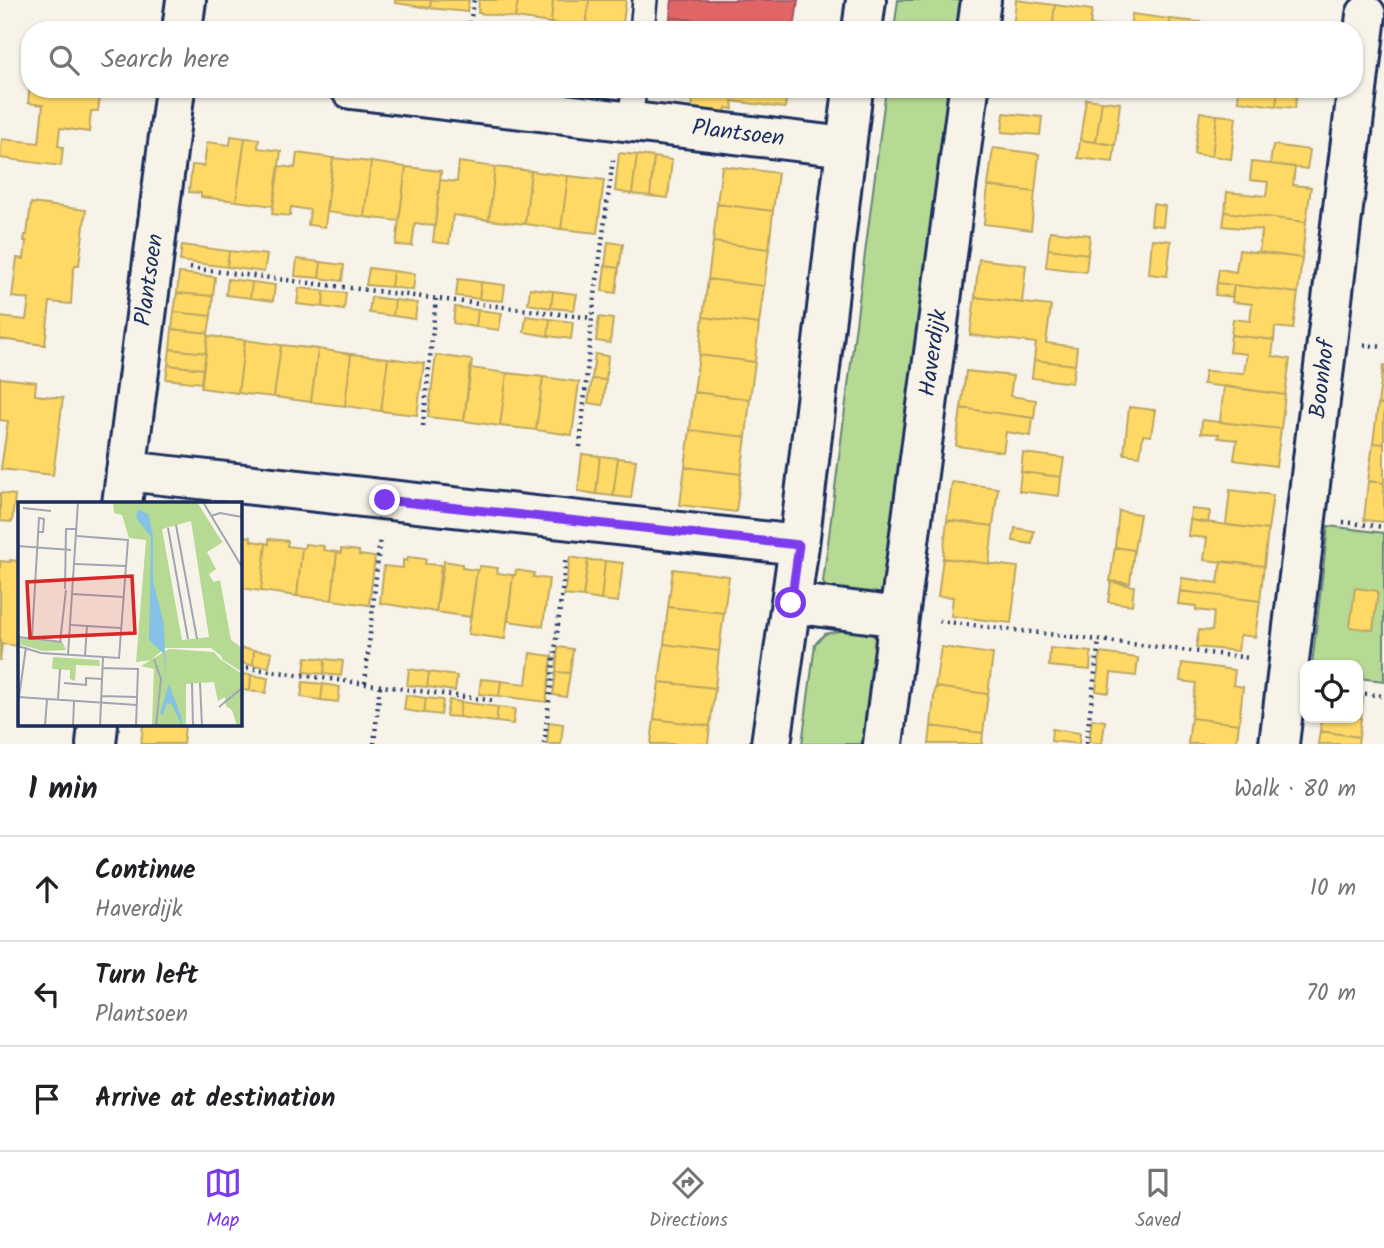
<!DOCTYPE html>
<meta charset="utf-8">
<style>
:root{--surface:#fff;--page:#f6f6f6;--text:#202124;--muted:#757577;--line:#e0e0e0;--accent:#7c3aed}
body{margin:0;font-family:Kalam,sans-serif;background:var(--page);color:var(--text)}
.controls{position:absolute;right:21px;bottom:21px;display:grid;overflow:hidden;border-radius:14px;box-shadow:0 2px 5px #0004}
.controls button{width:63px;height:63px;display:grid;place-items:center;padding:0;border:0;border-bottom:2px solid var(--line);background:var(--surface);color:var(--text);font:35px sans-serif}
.stop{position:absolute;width:21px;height:21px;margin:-16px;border:5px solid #7c3aed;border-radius:50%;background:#fff}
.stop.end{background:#7c3aed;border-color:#fff;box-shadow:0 2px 7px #0008}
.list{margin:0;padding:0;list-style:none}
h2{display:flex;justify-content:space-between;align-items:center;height:91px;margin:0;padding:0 28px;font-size:30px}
h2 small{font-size:23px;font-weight:400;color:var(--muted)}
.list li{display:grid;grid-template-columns:46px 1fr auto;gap:21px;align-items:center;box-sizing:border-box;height:105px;padding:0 28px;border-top:2px solid var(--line)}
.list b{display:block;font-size:26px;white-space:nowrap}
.list p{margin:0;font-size:23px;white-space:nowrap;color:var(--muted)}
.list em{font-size:23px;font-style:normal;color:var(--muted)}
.icon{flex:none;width:38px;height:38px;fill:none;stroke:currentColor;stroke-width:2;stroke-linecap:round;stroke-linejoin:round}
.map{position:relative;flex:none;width:1384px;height:744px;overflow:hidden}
.search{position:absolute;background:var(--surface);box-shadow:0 2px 5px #0004;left:21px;right:21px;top:21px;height:77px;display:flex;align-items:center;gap:18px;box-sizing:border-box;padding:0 24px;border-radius:28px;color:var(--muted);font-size:26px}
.sheet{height:406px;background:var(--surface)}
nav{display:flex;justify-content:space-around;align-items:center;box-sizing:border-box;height:98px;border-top:2px solid var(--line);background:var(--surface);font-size:19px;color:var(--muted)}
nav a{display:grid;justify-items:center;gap:4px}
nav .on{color:var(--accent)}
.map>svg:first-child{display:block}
.grass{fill:#b6d993;stroke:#688478;stroke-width:2}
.homes{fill:#ffd966;stroke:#bba664;stroke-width:2}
.shops{fill:#e06666;stroke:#a55664;stroke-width:2}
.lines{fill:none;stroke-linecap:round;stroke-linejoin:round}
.service-casing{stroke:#1b2f5e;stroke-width:28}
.minor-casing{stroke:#1b2f5e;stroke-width:44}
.path{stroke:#1b2f5e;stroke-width:4.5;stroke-dasharray:2 5;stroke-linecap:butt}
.service{stroke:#f7f3e8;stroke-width:23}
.minor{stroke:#f7f3e8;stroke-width:38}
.route{stroke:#7c3aed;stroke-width:9}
.labels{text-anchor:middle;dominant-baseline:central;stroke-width:7;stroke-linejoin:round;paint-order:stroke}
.street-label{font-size:23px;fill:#1b2f5e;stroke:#f7f3e8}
.inset-road{fill:none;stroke:#9fa5b1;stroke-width:2}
.view{fill:#d62828;fill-opacity:0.15;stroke:#d62828;stroke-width:3.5}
.inset-edge{fill:none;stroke:#1b2f5e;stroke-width:3.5}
</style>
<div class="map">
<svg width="1384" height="744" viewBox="0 0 1384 744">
<rect width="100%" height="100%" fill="#f7f3e8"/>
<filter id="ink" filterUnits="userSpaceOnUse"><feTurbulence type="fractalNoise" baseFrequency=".0143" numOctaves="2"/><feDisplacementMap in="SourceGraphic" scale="14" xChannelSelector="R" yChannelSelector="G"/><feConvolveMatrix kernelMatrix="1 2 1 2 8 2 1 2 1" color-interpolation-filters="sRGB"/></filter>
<g filter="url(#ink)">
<path class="grass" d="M898 0H962L959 30H894Z
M886 89H953L890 593 882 597 829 594 823 582Z
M1328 526 1384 533V681L1358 678V665H1312Z
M844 630 871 634 885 644 873 744H802L815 644 825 634Z"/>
<path class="homes" d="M395 0H431L430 8 395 3Z
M431 0H469L467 12 430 8Z
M479 0H518L515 18 478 13Z
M518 0H553L551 23 515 18Z
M553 0H589L586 27 551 23Z
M589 0H626L622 30 586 27Z
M1016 0 1055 5 1052 30H1013Z
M1055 5 1092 10 1090 25 1110 27 1109 30H1052Z
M1132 14 1170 19 1169 30H1109L1110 27 1130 29Z
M1170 19 1208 23 1207 30H1169Z
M30 85V89H101L98 111H91L89 132 60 128 58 146 63 147 61 166 0 158 2 139 39 143 43 105 28 103Z
M662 89H787L785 108 732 101 733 109 726 108 725 115 692 111 693 96 662 93Z
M1239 89H1278L1276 106 1238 101Z
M1278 89H1297L1295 108 1276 106Z
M1086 99 1102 101 1096 142 1080 140Z
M1102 101 1120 103 1115 145 1096 142Z
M1200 112 1217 115 1212 156 1194 154Z
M1004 113 1042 117 1040 135 1002 132Z
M1217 115 1236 117 1231 159 1212 156Z
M231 136 245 138 236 201 201 197V193L189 192 192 165 204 166 207 142 230 145Z
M245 138 259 139 258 148 281 151 273 206 236 201Z
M1080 140 1115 145 1113 162 1078 158Z
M1273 145 1310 150 1307 169 1270 164Z
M993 148 1039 154 1035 192 988 186Z
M297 153 333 158 325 227 308 225 310 210 291 207 290 216 272 214 279 166 295 168Z
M619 153 637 155 632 194 615 191Z
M637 155 654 157 650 196 632 194Z
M654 157 672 160 668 198 650 196Z
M333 158 371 162 364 217 326 212Z
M371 162 406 167 399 221 364 217Z
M459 162 495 167 489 220 453 215 449 244 433 242 440 180 457 182Z
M1252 162 1295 167 1293 185 1311 187 1306 222 1225 212 1227 192 1266 196 1268 182 1250 180Z
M722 166 778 173 773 211 717 204Z
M406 167 441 171 435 226 415 223 412 246 396 245Z
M495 167 531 171 525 224 489 220Z
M531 171 568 176 561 229 525 224Z
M568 176 604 180 597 233 561 229Z
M988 186 1035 192 1031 230 984 224Z
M31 203 86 210 79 265H75L73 273 71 304 50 302 45 345 0 339V317L26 320 29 299 12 297 17 258 24 259 26 241H24L25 235H27Z
M717 204 773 211 769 249 713 242Z
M1153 204 1165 206 1163 226 1151 225Z
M1225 212 1306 222 1302 258 1259 252 1262 230 1223 226Z
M1050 231 1090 235 1088 254 1048 249Z
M1152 239 1171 241 1167 276 1149 274Z
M608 242 623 244 619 268 605 266Z
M713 242 769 249 764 286 708 279Z
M182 245 229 251 227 267 180 261Z
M1048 249 1088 254 1086 272 1046 267Z
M1239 250 1302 258 1298 293 1217 283 1219 269 1236 272Z
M229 251 267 255 264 272 227 267Z
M297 259 321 262 319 278 295 276Z
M979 259 1026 265 1022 303 975 297Z
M321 262 344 265 342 281 319 278Z
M605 266 619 268 616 293 602 291Z
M369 268 393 271 391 287 366 285Z
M393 271 415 274 413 290 391 287Z
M179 273 215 277 213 296 177 293Z
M228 279 252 282 250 298 226 295Z
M458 279 481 282 479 299 456 296Z
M708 279 764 286 759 324 703 317Z
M252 282 275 285 273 301 250 298Z
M481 282 505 285 503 301 479 299Z
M1217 283 1234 285 1232 297 1215 295Z
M1234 285 1298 293 1293 329 1275 327 1274 340 1231 335 1233 319 1250 321 1252 304 1232 302Z
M299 288 324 291 323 307 297 304Z
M530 288 553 291 551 308 528 304Z
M324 291 346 293 344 310 323 307Z
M553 291 577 294 574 310 551 308Z
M177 293 213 296 211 316 174 312Z
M371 297 395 300 393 316 369 313Z
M975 297 1051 306 1046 343 1077 347 1075 365 1034 360 1036 343 970 335Z
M395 300 417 303 415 319 393 316Z
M455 307 478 310 476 327 453 323Z
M478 310 502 313 499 330 476 327Z
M174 312 211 316 208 333 172 329Z
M526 316 550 319 548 336 524 332Z
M599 317 613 319 610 343 596 341Z
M703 317 759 324 755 362 699 355Z
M550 319 573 322 571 339 548 336Z
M172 329 208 333 206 353 170 349Z
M1231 335 1274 340 1272 356 1290 359 1285 395 1203 384 1205 371 1244 373 1247 354 1229 352Z
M208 336 245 340 238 393 201 388Z
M245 340 281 345 274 397 238 393Z
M281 345 318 349 311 402 274 397Z
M170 349 206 353 203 369 168 365Z
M318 349 351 354 345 406 311 402Z
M351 354 388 358 381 411 345 406Z
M595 354 608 356 606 380 592 379Z
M436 355 472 360 464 421 428 417Z
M699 355 755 362 750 399 694 392Z
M388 358 424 363 417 415 381 411Z
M1034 360 1075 365 1072 383 1032 378Z
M168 365 203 369 201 383 166 379Z
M1383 366H1384V405L1378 404Z
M470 368 507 373 500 426 464 421Z
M966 371 1013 376 1010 396 1036 400 1034 418 961 408Z
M507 373 543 377 536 430 500 426Z
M543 377 579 382 572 435 536 430Z
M0 378 36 382 35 395 63 398 53 475 1 469 8 421 0 420Z
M592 379 606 380 603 405 588 403Z
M1224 386 1285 395 1281 429 1220 422Z
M694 392 750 399 746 437 690 430Z
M1378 404 1384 405V444L1373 443Z
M1129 407 1155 410 1151 436 1143 435 1140 456 1124 454Z
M961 408 1033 418 1031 436 1006 432 1003 452 956 446Z
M1202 420 1281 429 1276 466 1234 460 1237 440 1218 438 1219 434 1201 433Z
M690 430 746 437 741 474 685 467Z
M1373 443 1384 444V483L1368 481Z
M1023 453 1064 458 1061 477 1021 472Z
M582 454 600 456 596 494 578 491Z
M600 456 618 458 613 496 596 494Z
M618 458 636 460 631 498 613 496Z
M685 467 741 474 736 512 680 505Z
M1021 472 1061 477 1059 496 1019 491Z
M1368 481 1384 483V522L1364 520Z
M952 482 998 488 993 526 947 520Z
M1230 490 1273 495 1268 530 1226 525Z
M0 493 15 495 12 522 0 521Z
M1191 509 1210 511 1208 523 1190 520Z
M1119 511 1140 514 1134 550 1115 547Z
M947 520 993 526 989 564 943 558Z
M1190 520 1268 530 1264 566 1204 560 1207 538 1188 536Z
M1015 528 1034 531 1032 544 1013 541Z
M240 535 251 537V541L266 543 261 591 240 588Z
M269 539 288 541 287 546 302 548 297 596 261 591 266 543 269 544Z
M305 544 324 546 323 550 337 552 332 600 297 596 302 548H304Z
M1115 547 1134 550 1130 583 1110 581Z
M341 549 359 551V555L375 557 369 605 332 600 337 552 341 553Z
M408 557 426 559 425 564 441 565 436 612 380 603 384 566 403 568V560L407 561Z
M570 557 588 560 583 597 564 595Z
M943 558 1018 567 1011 623 951 616 953 597 938 596Z
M10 560 17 561 19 564V646L2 644 0 661V561L10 562Z
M588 560 605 561 601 600 583 597Z
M444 561 462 564V568L477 570 471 617 436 612Z
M605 561 623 563 618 602 601 600Z
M1221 561 1264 566 1260 601 1180 591 1182 578 1218 583Z
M480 566 498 568 497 573 513 575 505 639 468 634 477 570H479Z
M673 569 729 576 724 613 668 607Z
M516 570 534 573 533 577 549 579 543 626 508 621 513 575H515Z
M1111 582 1134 586 1132 605 1108 602Z
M1355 588 1378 591 1373 630 1350 627Z
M1180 591 1260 601 1255 637 1240 635 1238 651 1196 647 1199 630 1212 631 1214 612 1196 610V606L1178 604Z
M668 607 724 613 719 651 664 644Z
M664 644 719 651 715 688 659 682Z
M558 647 573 649 570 673 556 672Z
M941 647 993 654 988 694 935 687Z
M240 648 254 650 253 665 240 663Z
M1050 648 1091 652 1090 670 1049 666Z
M254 650 272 652 269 667 253 665Z
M530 653 552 656 546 702 499 696 501 681 526 684Z
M1100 653 1138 658 1136 676 1111 673 1109 693 1096 691Z
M306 657 325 659 324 674 304 672Z
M325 659 343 661 341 676 324 674Z
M1182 663 1235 670 1233 685 1243 687 1239 724 1191 718 1196 683 1180 681Z
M409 669 429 672 427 687 407 685Z
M429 672 457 676 455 691 427 687Z
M556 672 570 673 566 697 553 695Z
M240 674 251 675 250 691 240 689Z
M251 675 268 678 266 693 250 691Z
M481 679 501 681 499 696 479 694Z
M303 682 323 684 321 700 301 697Z
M659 682 715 688 710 726 654 719Z
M323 684 340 687 338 702 321 700Z
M935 687 988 694 983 733 931 726Z
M406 695 426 698 424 713 404 710Z
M1358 697 1363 698 1359 737 1320 731 1321 718H1358Z
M426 698 443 700 441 715 424 713Z
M449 700 461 702 459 717 446 716Z
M461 702 498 707 496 722 459 717Z
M498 707 515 709 513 724 496 722Z
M1191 718 1239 724 1236 744H1188Z
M654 719 710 726 708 744H651Z
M1092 719 1105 721 1102 744 1089 742Z
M549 722 563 724 561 744H547Z
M143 725H185L183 744H141Z
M931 726 983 733 982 744H929Z
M1052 729 1080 733 1079 744 1051 741Z
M1320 731 1359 737 1358 744H1318Z"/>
<path class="shops" d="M672 0H798L794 30H775L670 17Z
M670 17 775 30H669Z"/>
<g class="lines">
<g class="service-casing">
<path id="service" d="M642 30 645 0
M630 121 634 89"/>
</g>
<g class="minor-casing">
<path id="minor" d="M182 30 186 0
M862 30 866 0
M977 30 981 0
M351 89 846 147
M126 471 799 545
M122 504 175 89
M791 603 899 617 969 89
M96 744 98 725
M771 744 799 545 853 89
M883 744 899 617
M1279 744 1366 15"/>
</g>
<path class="path" d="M469 30 474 0
M190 268 592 318
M1364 345 1384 347
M423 426 436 299
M580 447 592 318 613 159
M1343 522 1384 527
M939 621 1250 658
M240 667 495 701
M365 683 380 538
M1358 693 1384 696
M374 744 380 685
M544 744 566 557
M1086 744 1099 640"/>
<use href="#service" class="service"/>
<use href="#minor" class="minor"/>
</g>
</g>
<g class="lines" filter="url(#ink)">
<path class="route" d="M385 500 799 545 791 603"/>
</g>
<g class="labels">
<g class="street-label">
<text transform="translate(738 134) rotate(7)">Plantsoen</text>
<text transform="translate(150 280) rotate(-82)">Plantsoen</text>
<text transform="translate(934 353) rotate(-82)">Haverdijk</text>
<text transform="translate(1323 379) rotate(-83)">Boonhof</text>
</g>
</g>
<g transform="translate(18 502)">
<rect width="224" height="224" fill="#f7f3e8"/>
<path d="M0 136 45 141 48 148 25 149 0 142ZM35 155 81 158 82 164 58 163 57 179 52 177V168L34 167Z" fill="#b6d993"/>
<path d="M200 34 205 40 189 50 198 67 190 73 196 80 202 78 213 138 224 146V170L204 157 187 77 185 49ZM202 157 224 172V220L219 224 214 208 208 204Z" fill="#b6d993"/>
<path d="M95 0H179L201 35 186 51V63L201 91 210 144 224 157V170L193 146H147L133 158 118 160 128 38 111 36 104 13 96 11ZM173 19 191 135 164 138 144 27ZM151 147 196 150 210 166 224 172V185L200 199 196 180 168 182V224H134L136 167 123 164Z" fill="#b6d993" fill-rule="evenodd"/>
<path d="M120 7 131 13 135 35V79L146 122 148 182 146 152 131 138 133 35 118 16ZM151 182 163 214 164 224 154 203 149 201 145 213 142 211Z" fill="#85c2e5"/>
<path class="inset-road" d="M185 0 224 65M5 6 33 9M193 14 202 11 224 15M158 23 179 137M150 26 170 137M0 44 53 48M57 62 108 64M47 87 48 27H59M54 92 106 95M53 123 103 126M0 135 44 140M14 135 21 16 26 17 25 30H20M42 140 48 88M0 144 23 151 101 156 110 38 59 34M50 153 60 0M67 154 69 124M136 157 143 177 138 224M84 166 120 167 118 224M46 181 68 183V176L84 177M174 181 175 224M182 181 184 224M84 194 119 195M0 195 119 203M40 198 42 167M0 202 8 145M201 205 224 186M27 224 29 197M55 224 56 199M82 224 85 155"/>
<path class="view" d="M114 74 117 131 12 136 9 80Z"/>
<rect width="224" height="224" class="inset-edge"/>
</g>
</svg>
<div class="controls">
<button><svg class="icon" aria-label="locate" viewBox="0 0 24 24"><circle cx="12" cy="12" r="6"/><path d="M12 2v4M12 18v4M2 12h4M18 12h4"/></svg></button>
</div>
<div class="stop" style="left:791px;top:603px"></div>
<div class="stop end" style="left:385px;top:500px"></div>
<div class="search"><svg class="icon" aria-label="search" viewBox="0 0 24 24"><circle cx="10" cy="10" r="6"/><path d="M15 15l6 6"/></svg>Search here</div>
</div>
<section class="sheet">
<h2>1 min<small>Walk · 80 m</small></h2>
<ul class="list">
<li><svg class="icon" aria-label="ahead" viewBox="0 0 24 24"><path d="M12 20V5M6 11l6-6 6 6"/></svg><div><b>Continue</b><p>Haverdijk</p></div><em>10 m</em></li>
<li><svg class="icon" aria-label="left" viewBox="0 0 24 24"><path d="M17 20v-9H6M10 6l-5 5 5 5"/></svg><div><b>Turn left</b><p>Plantsoen</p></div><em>70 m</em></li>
<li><svg class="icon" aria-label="arrive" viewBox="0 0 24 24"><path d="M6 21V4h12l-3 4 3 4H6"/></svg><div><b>Arrive at destination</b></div></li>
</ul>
</section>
<nav>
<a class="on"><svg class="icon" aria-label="map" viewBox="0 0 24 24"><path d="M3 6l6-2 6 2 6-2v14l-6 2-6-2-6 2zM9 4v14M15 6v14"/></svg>Map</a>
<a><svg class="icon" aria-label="directions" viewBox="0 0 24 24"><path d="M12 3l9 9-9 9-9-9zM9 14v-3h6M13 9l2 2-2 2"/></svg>Directions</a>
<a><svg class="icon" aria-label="saved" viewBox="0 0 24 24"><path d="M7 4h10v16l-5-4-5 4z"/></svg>Saved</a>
</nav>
